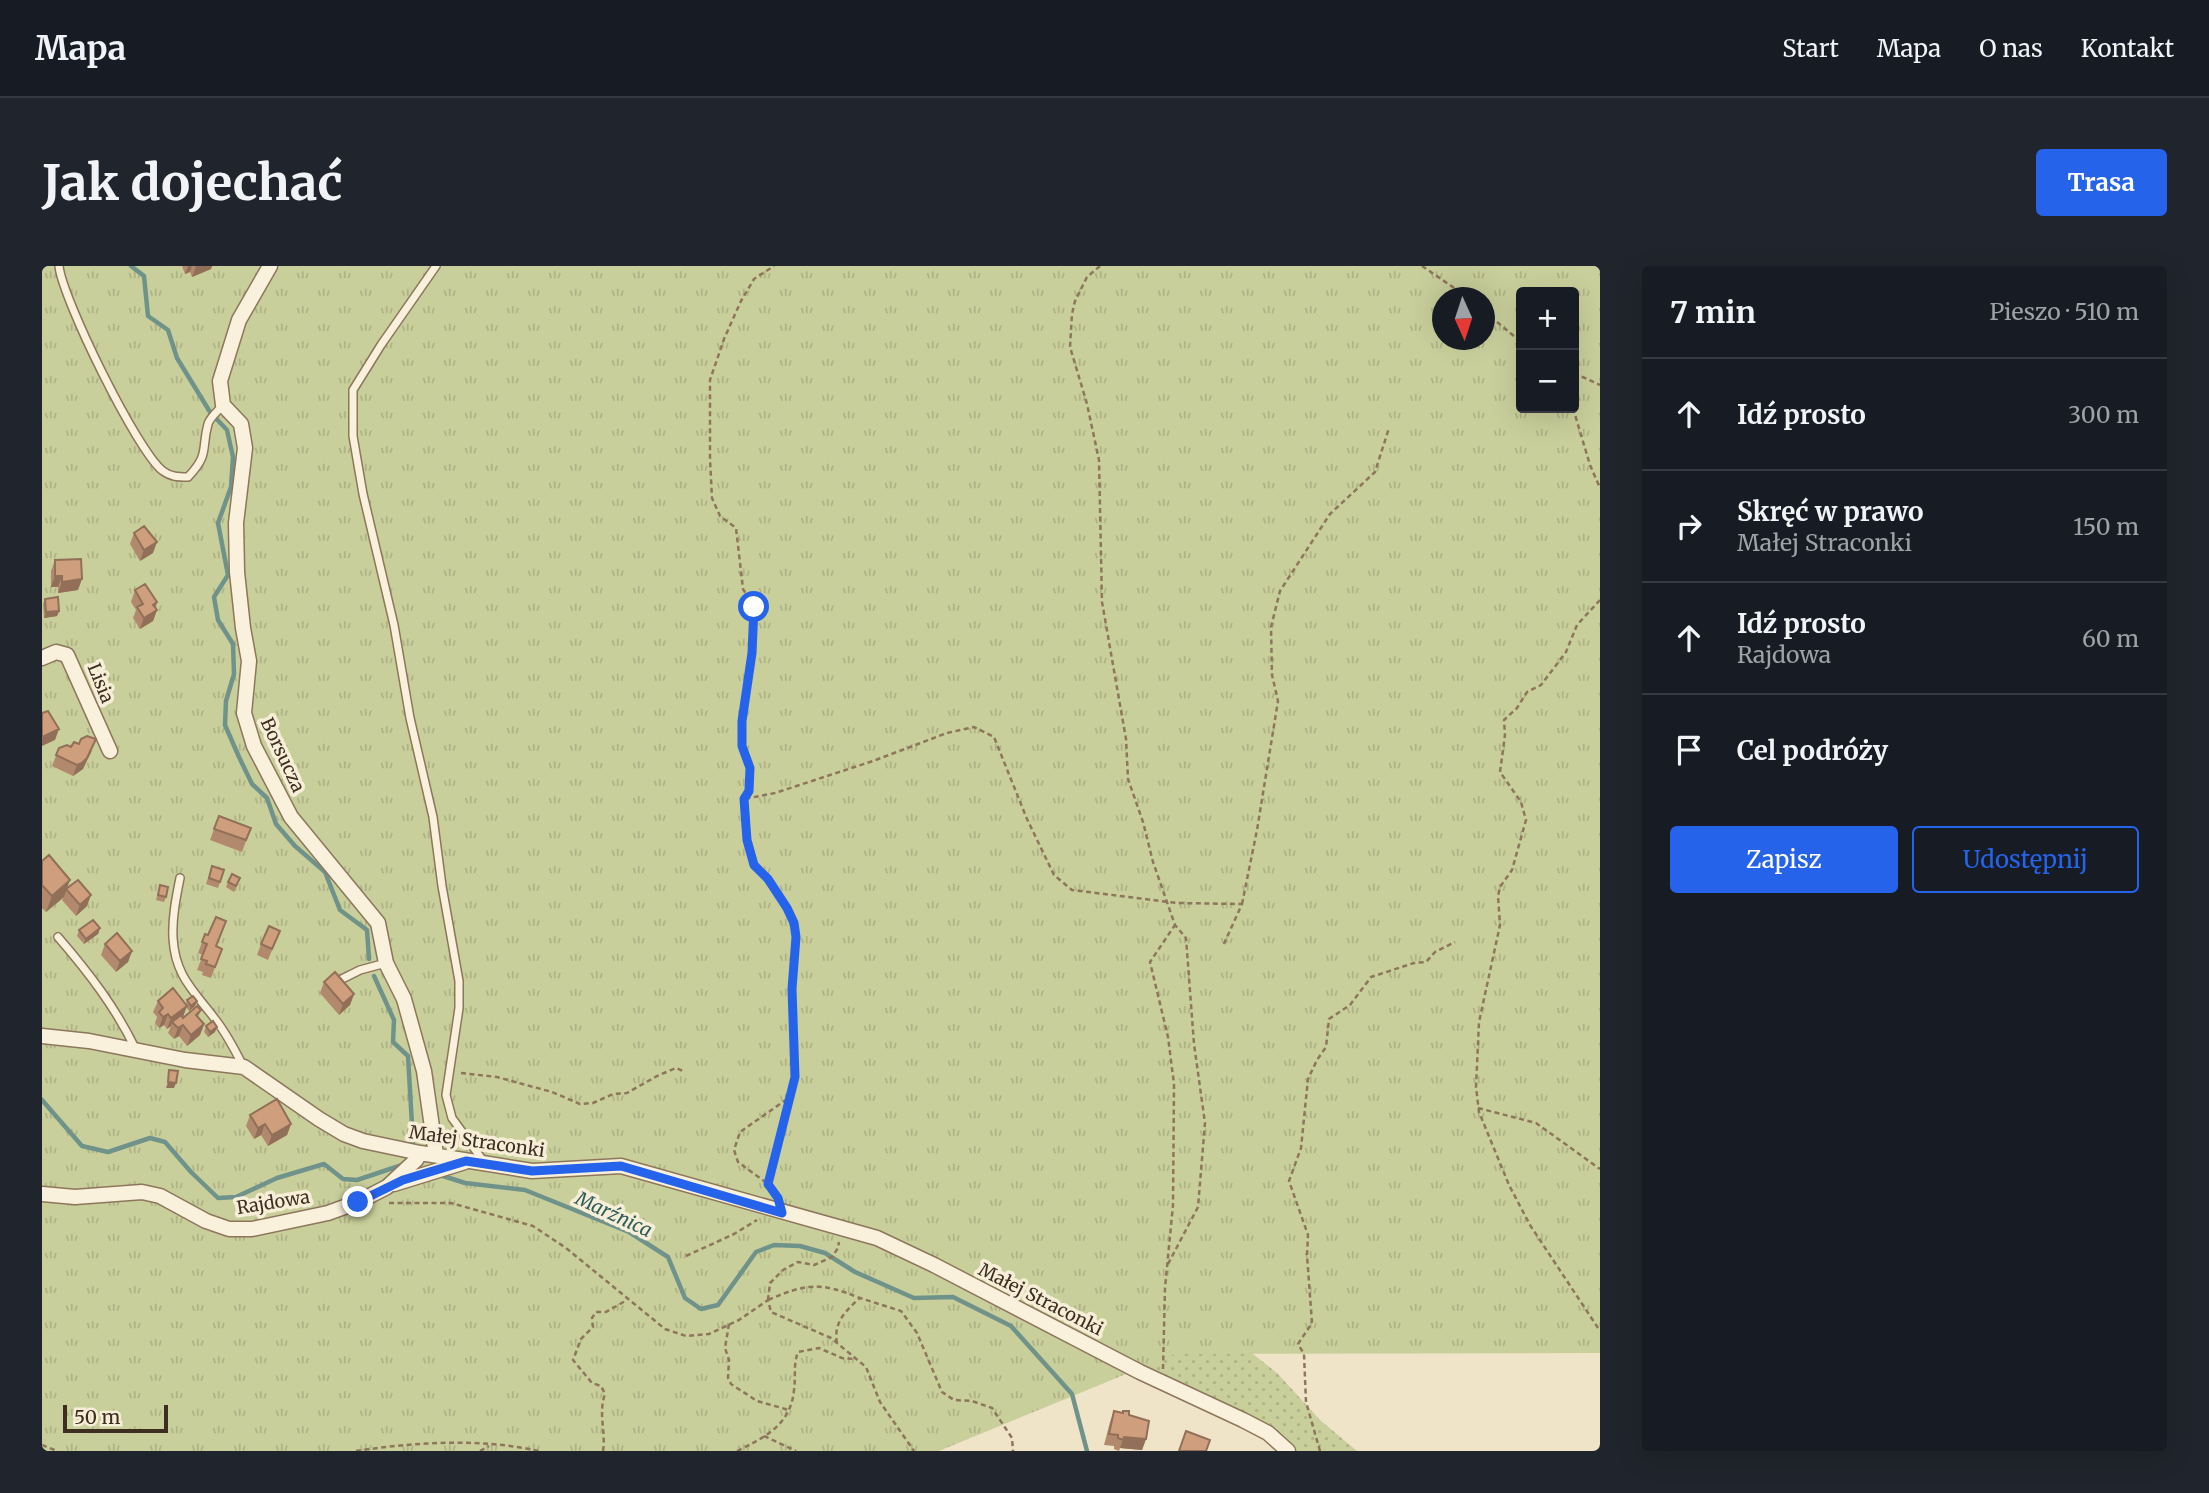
<!DOCTYPE html>
<html lang="pl">
<meta charset="utf-8">
<style>
:root{--surface:#171b24;--page:#20242c;--text:#f1f3f6;--muted:#9ea1a6;--line:#363941;--accent:#2563eb}
body{margin:0;font-family:Merriweather,serif;background:var(--page);color:var(--text)}
.controls{position:absolute;right:21px;top:21px;display:grid;overflow:hidden;border-radius:7px;box-shadow:0 7px 28px #0002}
.controls button{width:63px;height:63px;display:grid;place-items:center;padding:0;border:0;border-bottom:2px solid var(--line);background:var(--surface);color:var(--text);font:35px sans-serif}
.compass{position:absolute;left:1390px;top:21px;width:63px;height:63px;border-radius:50%;background:var(--surface);box-shadow:0 7px 28px #0002;rotate:177deg}
.scale{position:absolute;left:21px;bottom:18px;width:105px;box-sizing:border-box;padding-left:7px;border:4px solid #3d2e20;border-top:0;font-size:19px;line-height:24px;white-space:nowrap;color:#3d2e20;-webkit-text-stroke:5px #f7eed8;paint-order:stroke}
.stop{position:absolute;width:21px;height:21px;margin:-16px;border:5px solid #2563eb;border-radius:50%;background:#fff}
.stop.end{background:#2563eb;border-color:#fff;box-shadow:0 2px 7px #0008}
.list{margin:0;padding:0;list-style:none}
h2{display:flex;justify-content:space-between;align-items:center;height:91px;margin:0;padding:0 28px;font-size:30px}
h2 small{font-size:23px;font-weight:400;color:var(--muted)}
.list li{display:grid;grid-template-columns:46px 1fr auto;gap:21px;align-items:center;box-sizing:border-box;height:112px;padding:0 28px;border-top:2px solid var(--line)}
.list b{display:block;font-size:26px;white-space:nowrap}
.list p{margin:0;font-size:23px;white-space:nowrap;color:var(--muted)}
.list em{font-size:23px;font-style:normal;color:var(--muted)}
.actions{display:flex;gap:14px;padding:21px 28px}
.actions a{flex:1;padding:16px 0;border:2px solid var(--accent);border-radius:7px;text-align:center;font-size:24px;color:var(--accent)}
.actions .main{background:var(--accent);color:#fff}
.icon{flex:none;width:38px;height:38px;fill:none;stroke:currentColor;stroke-width:2;stroke-linecap:round;stroke-linejoin:round}
.map{position:relative;flex:none;width:1558px;height:1185px;overflow:hidden;border-radius:7px}
header{display:flex;align-items:center;gap:42px;box-sizing:border-box;height:98px;padding:0 35px;background:var(--surface);border-bottom:2px solid var(--line)}
header strong{font-size:33px}
nav{display:flex;gap:38px;margin-inline-start:auto;font-size:24px}
.intro{display:flex;align-items:center;justify-content:space-between;box-sizing:border-box;height:168px;padding:0 42px}
h1{margin:0;font-size:49px}
.button{padding:18px 32px;border-radius:7px;background:var(--accent);color:#fff;font-size:24px;font-weight:700}
main{display:flex;gap:42px;padding:0 42px}
aside{flex:1;background:var(--surface);border-radius:7px;box-shadow:0 7px 28px #0002}
.map>svg:first-child{display:block}
.grass{fill:url(#grass-dots)}
.park{fill:url(#park-tufts);fill-rule:evenodd}
.lines{fill:none;stroke-linecap:round;stroke-linejoin:round}
.stream{stroke:#6f938a;stroke-width:4.5}
.service-casing{stroke:#8d765c;stroke-width:10}
.minor-casing{stroke:#8d765c;stroke-width:17}
.path{stroke:#8d765c;stroke-width:2.5;stroke-dasharray:5 3.5;stroke-linecap:butt}
.service{stroke:#faf1dc;stroke-width:7}
.minor{stroke:#faf1dc;stroke-width:14}
.wall{fill:#b2896c}
.shaded-wall{fill:#916f58}
.building{fill:#cf9f7d;stroke:#916f58;stroke-width:2}
.route{stroke:#2563eb;stroke-width:9}
.labels{text-anchor:middle;dominant-baseline:central;stroke-width:7;stroke-linejoin:round;paint-order:stroke}
.street-label{font-size:18px;fill:#3d2e20;stroke:#f7eed8}
.water-label{font-size:19px;font-style:italic;fill:#2f5d5a;stroke:#f7eed8}
</style>
<header>
<strong>Mapa</strong>
<nav><a>Start</a><a>Mapa</a><a>O nas</a><a>Kontakt</a></nav>
</header>
<div class="intro"><h1>Jak dojechać</h1><a class="button">Trasa</a></div>
<main>
<div class="map">
<svg width="1558" height="1185" viewBox="0 0 1558 1185">
<defs>
<pattern id="grass-dots" width="8" height="8" patternUnits="userSpaceOnUse" patternTransform="scale(1.75)"><rect width="8" height="8" fill="#c9cf9b"/><path d="M2 2h.1M6 6h.1" fill="none" stroke="#aeb285" stroke-width="1.8" stroke-linecap="round"/></pattern>
<pattern id="park-tufts" width="24" height="20" patternUnits="userSpaceOnUse" patternTransform="scale(1.75)"><rect width="24" height="20" fill="#c9cf9b"/><path d="M3 7l-1-3M5 7V3M7 7l1-3M15 17l-1-3M17 17v-4M19 17l1-3" fill="none" stroke="#aeb285"/></pattern>
</defs>
<rect width="100%" height="100%" fill="#f0e4c8"/>
<path class="grass" d="M1155 1044 1235 1107 1278 1154 1315 1185H1252L1089 1091Z"/>
<path class="park" d="M0 0H1558V1087L1133 1088 897 1185H0ZM1479 26H1532V142H1479ZM1400 32H1442V74H1400Z"/>
<g class="lines">
<path class="stream" d="M89 0 102 10 106 50 126 64 135 92 168 146 185 164 191 191 189 221 176 257 186 309 172 331 176 354 191 378 192 408 184 435 183 459 197 491 210 518 225 532 234 558 253 580 283 606 298 644 325 664 327 693
M332 710 352 754 351 776 366 790 371 876 369 883
M0 834 40 880 66 886 108 872 123 876 149 906 176 932 194 931 235 912 282 898 301 913 315 914 363 898
M398 909 423 917 483 924 587 966 626 991 643 1032 659 1043 676 1039 714 986 732 979 758 980 783 987 813 1006 872 1032 911 1031 969 1060 1030 1128 1045 1185"/>
<g class="service-casing">
<path id="service" d="M17 0C20 32 96 187 121 205 129 211 136 211 146 211 168 188 159 183 166 158 168 151 176 145 181 139
M394 0 339 79 311 124V170L321 228 352 359 368 452 391 551 400 620 417 715V742L404 829 410 852 442 896
M138 612C134 632 130 652 131 672 133 710 152 725 173 753 184 767 193 784 201 800
M16 671C47 707 74 742 94 784
M298 714 318 704 344 697"/>
</g>
<g class="minor-casing">
<path id="minor" d="M228 0 197 54 178 115 181 139 199 158 203 182 194 257 195 306 201 362 207 395 202 447 212 480 249 551 336 657 344 697 362 733 382 805 394 889
M0 392 14 386 25 389 68 485
M0 770 47 775 143 794 202 801 277 853 302 868 321 875 378 887 490 905 579 900 835 972 892 999 1098 1106 1201 1154 1226 1167 1246 1185
M352 918 423 896
M0 928 33 931 100 926 118 930 164 955 187 963H210L286 947 316 936 345 921 374 894 378 887"/>
</g>
<path class="path" d="M1058 0 1045 11 1033 35 1030 48 1028 81 1045 138 1057 194 1060 336 1084 473 1086 513 1101 556 1111 596 1133 659 1144 672 1152 778 1163 857 1156 941 1126 998
M1380 0 1427 32
M1442 45 1479 76
M1532 107 1558 119
M1531 142 1548 199 1558 222
M1558 334 1535 359 1524 386 1499 419 1485 426 1475 442 1462 454 1463 469 1458 506 1479 536 1484 554 1470 604 1458 621 1456 630 1458 659 1437 756 1434 821 1437 846 1467 919 1488 959 1558 1065
M702 533 707 525 708 502 700 479V455L710 387 712 341 701 323 694 262 678 250 670 232 668 193V114L682 73 699 35 712 13 732 0
M1200 638 1215 564 1236 435 1230 409 1229 361 1238 325 1288 248 1333 206 1347 162
M419 807 455 811 510 826 538 838 551 837 571 828 585 827 615 810 634 802 643 806
M748 831 753 811 750 723 754 671 752 657 745 642 726 613 712 599 705 574 702 533 733 527 831 495 905 467 932 461 952 471 985 553 1012 609 1030 624 1135 637 1200 638 1181 680
M1436 842 1494 857 1558 903
M726 918 748 831 698 866 692 884 696 896 726 918 735 930
M347 937H409L491 960 524 982 623 1063 644 1070 667 1068 697 1054 726 1034 729 1046 789 1072 824 1101 838 1136 872 1185
M644 990 692 968 715 954
M726 1034 728 1017 741 1004 756 996 772 999 790 991 796 982 797 976
M726 1034C765 1017 778 1016 818 1032
M687 1058 683 1082 687 1094 686 1112 689 1118 715 1135 747 1144
M795 1077C791 1057 804 1044 818 1032L859 1045 875 1067 900 1126 912 1134 930 1135 950 1142 970 1172 971 1185
M1121 1103 1123 1022 1131 939 1132 818 1126 771 1108 696 1133 659
M722 1170 754 1185
M0 1179 15 1185
M314 1185C374 1176 438 1172 497 1185
M438 1185 447 1180
M561 1185C564 1166 556 1147 563 1128L559 1120 550 1117 531 1094 539 1073 551 1061 550 1052 554 1046H564L585 1034
M695 1185C724 1171 749 1158 752 1124 754 1110 751 1099 756 1086L777 1082 800 1092 812 1093
M1278 1185 1264 1136 1262 1088 1256 1078 1270 1057 1265 989 1266 969 1247 915 1259 882 1266 813 1275 794 1284 781 1287 753 1308 739 1329 711 1372 697 1384 696 1393 686 1413 676"/>
<use href="#service" class="service"/>
<use href="#minor" class="minor"/>
</g>
<path class="wall" d="M140 0H170L169 3 150 11 148 6 143 8Z
M92 267 111 287 98 295 88 278Z
M13 294 36 324 16 327V321H9V305Z
M93 324 115 336 113 341 115 344 111 355 98 363 91 352 94 344 89 336Z
M3 333 17 345 15 350 2 352 1 338Z
M29 481 50 485 41 503 31 510 10 500 17 482Z
M177 550 209 562 200 586 168 574Z
M0 595 25 623 45 640 34 650 20 634 22 631 4 646 0 642Z
M170 600 182 604 176 622 164 618Z
M186 616 196 618 192 626 184 621Z
M118 619 124 631 122 636 114 634Z
M58 662 56 668 42 678 35 670 37 664Z
M238 665 226 694 215 689 219 678Z
M163 668 174 680 180 683 169 712 160 709 161 706 155 704 161 689 156 687Z
M63 678 90 685 86 696 74 706 59 689Z
M282 716 312 728 308 739 297 749 278 727Z
M145 734 155 735 153 740 147 745 144 741 141 751 159 744 156 751 162 758 158 769 145 780 137 770 132 773 126 767 129 760 125 763 122 759 117 762 113 757 115 751 111 746 116 735 144 738Z
M164 760 173 766 166 771 162 766Z
M208 849 249 858 245 869 226 880 219 869 212 873 204 860Z
M1072 1145 1087 1149 1104 1173 1100 1184 1078 1182 1077 1185 1072 1183V1180L1062 1179 1068 1156Z"/>
<path class="shaded-wall" d="M146 0H150L148 6 143 8Z
M154 0H170L169 3 150 11Z
M115 276 111 287 98 295 102 284Z
M13 310H20L16 321H9Z
M40 313 36 324 16 327 20 316Z
M115 336 111 347 115 344 111 355 98 363 102 352 111 339Z
M17 345 15 350 2 352 4 346Z
M17 463 13 474 0 480V471Z
M54 473 41 503 31 510 35 499Z
M28 614 22 631 4 646 10 630Z
M49 629 45 640 34 650 38 639Z
M58 662 56 668 42 678 44 673Z
M90 685 86 696 74 706 78 695Z
M312 728 308 739 297 749 301 738Z
M155 735 153 740 147 745 149 740Z
M145 740 141 751 130 756 129 760 125 763 129 752Z
M126 748 122 759 117 762 121 751Z
M162 758 158 769 145 780 149 769Z
M141 759 137 770 132 773 136 762Z
M175 761 173 766 166 771 168 766Z
M126 816 134 817 132 822H124Z
M223 858 219 869 212 873 216 862Z
M249 858 245 869 226 880 230 869Z
M1082 1171 1104 1173 1100 1184 1078 1182Z"/>
<path class="building" d="M102 260 115 276 102 284 92 267Z
M39 293 40 313 20 316V310H13V294Z
M103 318 115 336 111 339 115 344 102 352 95 341 101 338 93 324Z
M16 331 17 345 4 346 3 333Z
M6 445 17 463 0 471V447Z
M45 470 54 473 45 492 40 497 35 499 14 489 17 482 25 479 29 481 32 476 37 478 39 473Z
M177 550 209 562 204 574 172 563Z
M7 589 28 614 10 630 0 619V595Z
M170 600 182 604 178 616 167 612Z
M190 608 198 612 194 620 186 616Z
M36 614 49 629 38 639 24 623Z
M118 619 126 621 124 631 116 629Z
M174 651 184 655 174 680 180 683 173 701 164 698 165 695 159 693 165 678 160 676 163 668 166 669Z
M51 654 58 662 44 673 37 664Z
M227 660 238 665 230 683 219 678Z
M75 667 90 685 78 695 63 678Z
M293 706 312 728 301 738 282 716Z
M131 722 145 740 129 752 126 748 121 751 117 746 121 742 116 735Z
M151 730 155 735 149 740 145 734Z
M155 740 159 744 154 749 162 758 149 769 141 759 136 762 130 756 139 749 141 752Z
M171 755 175 761 168 766 164 760Z
M127 804 136 805 134 817 126 816Z
M235 833 249 858 230 869 223 858 216 862 208 849Z
M1072 1145 1081 1147V1145H1087V1149L1107 1155 1104 1173 1082 1171 1081 1174 1076 1172V1169L1067 1168Z
M1144 1165 1168 1174 1164 1185H1137Z"/>
<g class="lines">
<path class="route" d="M316 936 361 914 424 895 490 905 579 900 740 947 736 932 726 918 753 811 750 723 754 671 752 657 745 642 726 613 712 599 705 574 702 533 707 525 708 502 700 480V455L710 387 712 341"/>
</g>
<g class="labels">
<g class="street-label">
<text transform="translate(59 417) rotate(68)">Lisia</text>
<text transform="translate(241 489) rotate(65)">Borsucza</text>
<text transform="translate(435 875) rotate(8)">Małej Straconki</text>
<text transform="translate(231 936) rotate(-9)">Rajdowa</text>
<text transform="translate(999 1033) rotate(27)">Małej Straconki</text>
</g>
<g class="water-label">
<text transform="translate(572 948) rotate(25)">Marźnica</text>
</g>
</g>
</svg>
<div class="controls">
<button>+</button>
<button>−</button>
</div>
<svg class="compass" viewBox="-18 -18 36 36"><path d="M0-13l5 13h-10z" fill="#e53935"/><path d="M0 13l5-13h-10z" fill="#9ea1a6"/></svg>
<div class="scale">50 m</div>
<div class="stop" style="left:712px;top:341px"></div>
<div class="stop end" style="left:316px;top:936px"></div>
</div>
<aside>
<h2>7 min<small>Pieszo · 510 m</small></h2>
<ul class="list">
<li><svg class="icon" aria-label="ahead" viewBox="0 0 24 24"><path d="M12 20V5M6 11l6-6 6 6"/></svg><div><b>Idź prosto</b></div><em>300 m</em></li>
<li><svg class="icon" aria-label="right" viewBox="0 0 24 24"><path d="M7 20v-9h11M14 6l5 5-5 5"/></svg><div><b>Skręć w prawo</b><p>Małej Straconki</p></div><em>150 m</em></li>
<li><svg class="icon" aria-label="ahead" viewBox="0 0 24 24"><path d="M12 20V5M6 11l6-6 6 6"/></svg><div><b>Idź prosto</b><p>Rajdowa</p></div><em>60 m</em></li>
<li><svg class="icon" aria-label="arrive" viewBox="0 0 24 24"><path d="M6 21V4h12l-3 4 3 4H6"/></svg><div><b>Cel podróży</b></div></li>
</ul>
<div class="actions"><a class="main">Zapisz</a><a>Udostępnij</a></div>
</aside>
</main>
